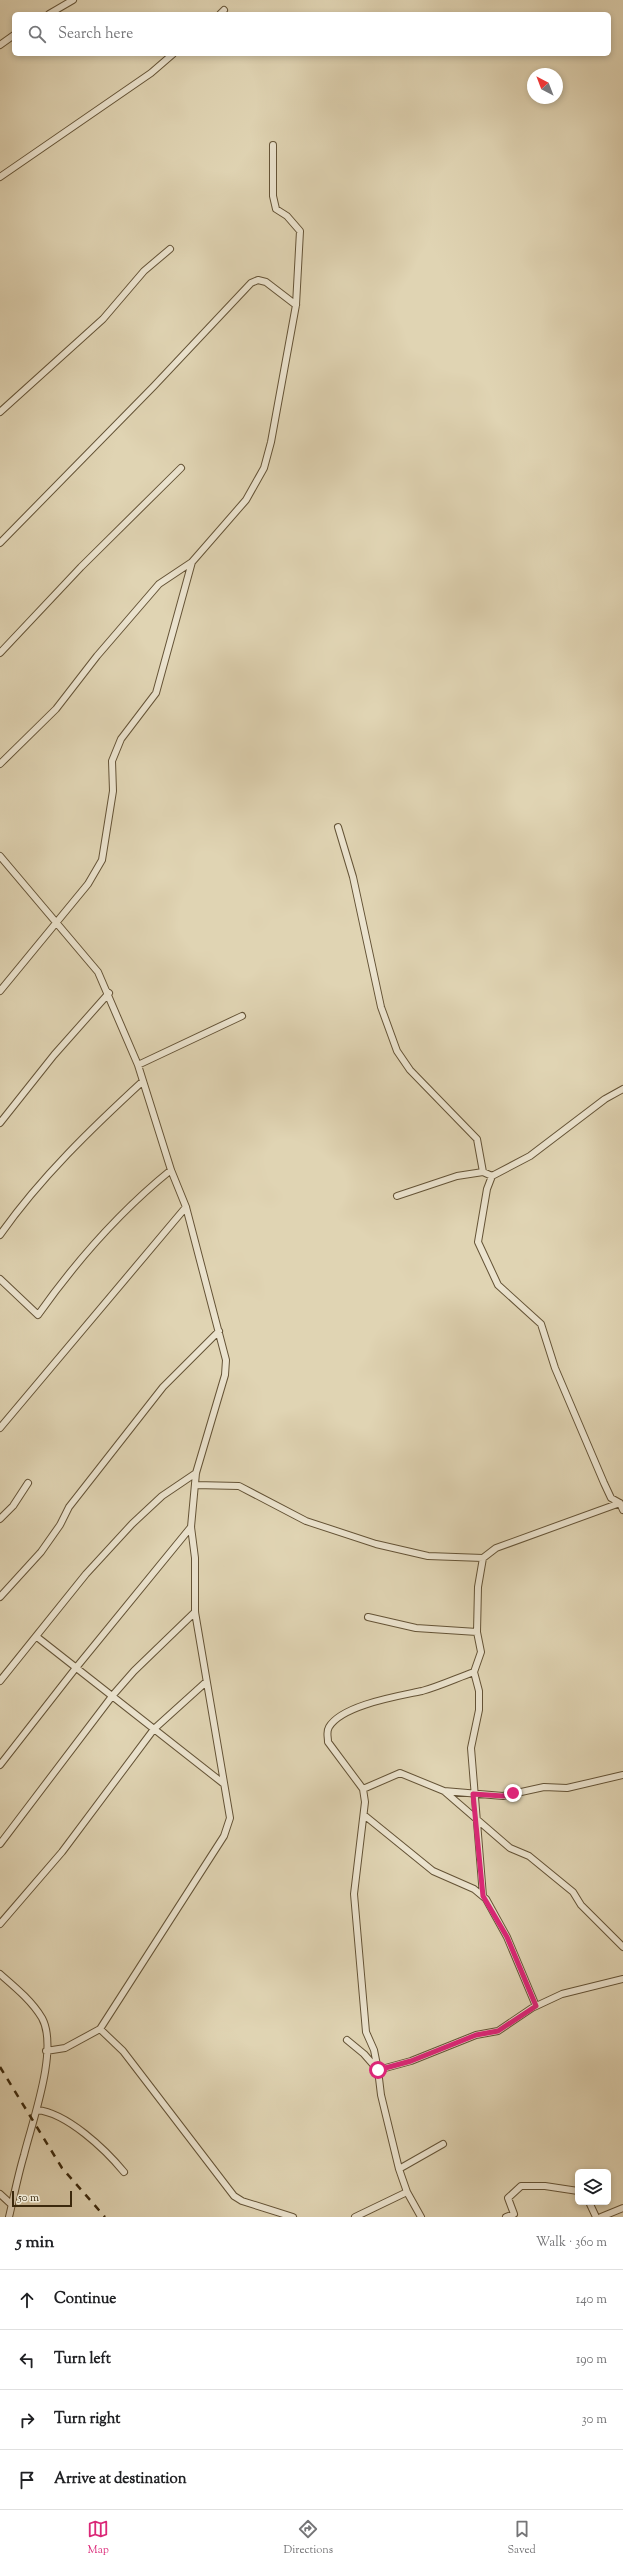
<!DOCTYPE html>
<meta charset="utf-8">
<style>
:root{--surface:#fff;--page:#f6f6f6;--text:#202124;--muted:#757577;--line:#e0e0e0;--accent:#db2777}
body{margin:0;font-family:"Sorts Mill Goudy",serif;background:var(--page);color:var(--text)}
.controls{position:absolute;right:12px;bottom:12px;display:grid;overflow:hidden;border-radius:6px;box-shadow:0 2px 6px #0003}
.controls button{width:36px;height:36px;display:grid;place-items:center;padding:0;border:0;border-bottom:1px solid var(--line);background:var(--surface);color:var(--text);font:20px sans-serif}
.compass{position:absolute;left:527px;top:68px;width:36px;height:36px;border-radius:50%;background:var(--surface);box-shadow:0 2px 6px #0003;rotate:318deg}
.scale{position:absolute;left:12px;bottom:10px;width:60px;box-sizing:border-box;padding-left:4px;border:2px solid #3b280c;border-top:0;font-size:11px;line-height:14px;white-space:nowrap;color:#3b280c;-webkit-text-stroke:3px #ebe3ce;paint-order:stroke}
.stop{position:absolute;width:12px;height:12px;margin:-9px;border:3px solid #db2777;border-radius:50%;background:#fff}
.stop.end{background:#db2777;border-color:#fff;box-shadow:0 1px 4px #0008}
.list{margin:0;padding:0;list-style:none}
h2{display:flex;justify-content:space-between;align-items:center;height:52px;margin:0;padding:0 16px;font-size:17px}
h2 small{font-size:13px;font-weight:400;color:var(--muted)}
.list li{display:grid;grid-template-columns:26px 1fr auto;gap:12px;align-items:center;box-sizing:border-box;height:60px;padding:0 16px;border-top:1px solid var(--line)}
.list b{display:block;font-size:15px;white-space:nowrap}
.list em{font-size:13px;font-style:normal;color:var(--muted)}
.icon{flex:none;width:22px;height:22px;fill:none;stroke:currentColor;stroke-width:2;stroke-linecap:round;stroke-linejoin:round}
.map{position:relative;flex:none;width:623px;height:2217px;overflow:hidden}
.search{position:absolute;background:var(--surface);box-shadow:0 2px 6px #0003;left:12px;right:12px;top:12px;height:44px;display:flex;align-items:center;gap:10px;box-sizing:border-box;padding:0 14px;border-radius:6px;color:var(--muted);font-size:15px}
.sheet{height:292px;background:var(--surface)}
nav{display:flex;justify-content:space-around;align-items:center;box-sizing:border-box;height:56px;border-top:1px solid var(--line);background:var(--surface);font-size:11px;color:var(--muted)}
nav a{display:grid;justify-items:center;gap:2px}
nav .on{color:var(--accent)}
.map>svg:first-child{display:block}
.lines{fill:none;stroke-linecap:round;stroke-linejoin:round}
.street-casing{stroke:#645336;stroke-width:8}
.street{stroke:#ebe3ce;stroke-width:6}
.rail{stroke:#3b280c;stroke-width:2.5;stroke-dasharray:7 7;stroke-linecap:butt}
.route{stroke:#db2777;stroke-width:5}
</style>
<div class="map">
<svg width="623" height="2217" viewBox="0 0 623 2217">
<rect width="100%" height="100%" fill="#e0d4b3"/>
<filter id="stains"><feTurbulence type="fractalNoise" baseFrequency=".005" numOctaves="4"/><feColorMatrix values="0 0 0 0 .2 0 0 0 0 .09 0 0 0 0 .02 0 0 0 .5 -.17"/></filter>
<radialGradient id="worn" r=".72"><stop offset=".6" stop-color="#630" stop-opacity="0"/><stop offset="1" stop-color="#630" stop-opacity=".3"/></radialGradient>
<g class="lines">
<g class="street-casing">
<path id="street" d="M49 14 73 0
M220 14 224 10
M0 45 14 35
M0 177 151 73 173 54
M0 412 103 319 144 271 170 249
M0 543 154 386 251 283 258 280 266 282 296 305
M0 653 81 567 181 468
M0 764 56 709 97 656 159 584 192 562
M338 827 353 877 381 1007 397 1051 410 1070 477 1139 483 1172 492 1176
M0 856 98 972 138 1065 171 1170 186 1207 226 1360 225 1375 196 1473 191 1527 195 1558V1612L230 1818 224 1836 100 2029 65 2048 46 2051
M0 991 88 884 102 860 113 791 112 761 121 739 156 693 192 562 246 500 264 468 271 442 296 305 300 231 287 216 276 209 273 196V145
M138 1065 242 1016
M623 1089 605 1099 530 1156 492 1176 487 1189 478 1242 498 1285 541 1324 555 1368 604 1483 611 1498 620 1503 623 1510
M0 1123 54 1055 109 993
M397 1196 457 1176 483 1172
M0 1235C40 1178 92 1128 143 1081
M0 1279 38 1315C77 1260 119 1212 171 1170
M0 1428 186 1207
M195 1485 239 1486 306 1521 376 1544 428 1556 483 1558
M0 1519 13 1506 28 1483
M0 1597 41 1552 60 1525 69 1507 163 1387 219 1331
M368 1617 416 1628 477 1632 481 1652 474 1672C457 1678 440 1686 422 1691 399 1696 342 1705 329 1727 326 1732 328 1736 328 1742L363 1789 365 1802 354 1894 366 2032 374 2050 378 2070 411 2061 476 2035 498 2031 532 2008 562 1994 623 1979
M477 1632 478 1587 483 1558 496 1548 620 1503
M37 1637 224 1784
M474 1672 479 1691V1710L471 1748 483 1896
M0 1681 86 1574 132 1524 162 1496 196 1473
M0 1765 75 1669 191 1527
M363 1789 400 1773 444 1791 510 1848 529 1856 573 1892 581 1905 623 1947
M444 1791 503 1796 544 1787 567 1788 623 1775
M364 1815 433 1871 474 1889 486 1899 507 1937 536 2006
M0 1844 113 1695 134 1671 195 1612
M0 1924 62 1852 154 1729 206 1682
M0 1974C15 1987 32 2001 42 2018 59 2049 32 2122 24 2155 18 2175 14 2196 9 2217
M100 2029 123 2051 234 2196 242 2201 293 2217
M347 2040 364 2054 378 2070 381 2095 399 2169 407 2192
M37 2110C67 2113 105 2149 124 2172
M399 2169 443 2144
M0 2194 12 2205
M589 2202 596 2217
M355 2217 407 2192 421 2217
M506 2217 514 2214 508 2198 521 2186H545L578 2191
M601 2217 623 2208"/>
</g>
<use href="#street" class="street"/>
<path class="rail" d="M0 2067 62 2168 105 2217"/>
</g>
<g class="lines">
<path class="route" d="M378 2070 411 2061 476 2035 498 2031 536 2006 507 1937 483 1896 473 1794 503 1796 513 1793"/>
</g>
<rect width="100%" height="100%" filter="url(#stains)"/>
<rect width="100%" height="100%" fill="url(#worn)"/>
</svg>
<div class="controls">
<button><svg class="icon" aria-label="layers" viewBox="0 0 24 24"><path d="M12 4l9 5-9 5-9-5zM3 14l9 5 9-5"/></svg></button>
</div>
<svg class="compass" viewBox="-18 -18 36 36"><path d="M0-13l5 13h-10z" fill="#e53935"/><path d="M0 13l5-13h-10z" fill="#757577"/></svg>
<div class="scale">50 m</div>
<div class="stop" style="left:378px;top:2070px"></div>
<div class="stop end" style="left:513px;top:1793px"></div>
<div class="search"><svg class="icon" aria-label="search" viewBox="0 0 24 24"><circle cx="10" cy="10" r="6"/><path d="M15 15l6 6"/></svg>Search here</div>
</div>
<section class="sheet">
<h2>5 min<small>Walk · 360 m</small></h2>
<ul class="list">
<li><svg class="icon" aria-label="ahead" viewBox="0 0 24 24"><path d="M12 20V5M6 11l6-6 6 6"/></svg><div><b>Continue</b></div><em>140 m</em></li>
<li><svg class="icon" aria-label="left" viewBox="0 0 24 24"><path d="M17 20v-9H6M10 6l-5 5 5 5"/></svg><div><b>Turn left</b></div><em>190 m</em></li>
<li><svg class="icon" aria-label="right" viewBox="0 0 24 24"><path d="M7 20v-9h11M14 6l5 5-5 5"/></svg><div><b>Turn right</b></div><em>30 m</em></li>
<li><svg class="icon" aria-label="arrive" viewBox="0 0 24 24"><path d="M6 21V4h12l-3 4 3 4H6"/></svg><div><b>Arrive at destination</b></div></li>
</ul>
</section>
<nav>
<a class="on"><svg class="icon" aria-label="map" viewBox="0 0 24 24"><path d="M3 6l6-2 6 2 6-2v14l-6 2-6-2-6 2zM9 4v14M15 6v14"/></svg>Map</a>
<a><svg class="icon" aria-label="directions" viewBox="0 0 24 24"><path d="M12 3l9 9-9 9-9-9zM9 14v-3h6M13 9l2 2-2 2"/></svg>Directions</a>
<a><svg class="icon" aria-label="saved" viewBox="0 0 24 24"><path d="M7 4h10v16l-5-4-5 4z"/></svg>Saved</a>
</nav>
